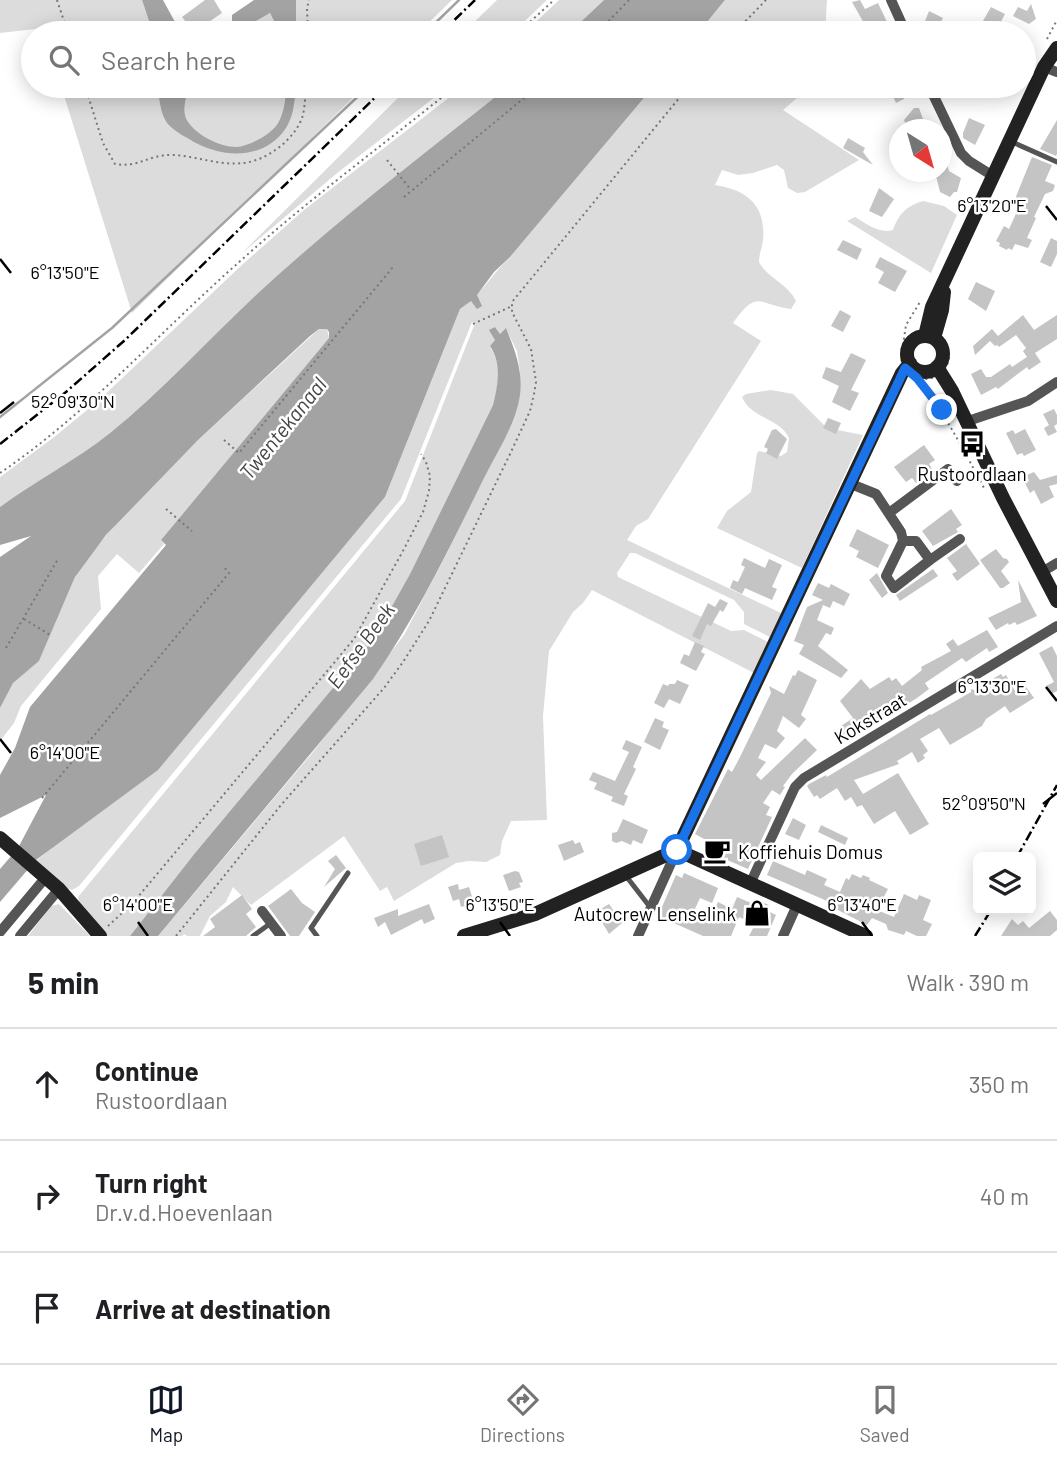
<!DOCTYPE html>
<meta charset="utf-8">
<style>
:root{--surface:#fff;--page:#f2f2f2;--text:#202124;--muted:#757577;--line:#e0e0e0;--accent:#111827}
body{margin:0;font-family:Barlow,sans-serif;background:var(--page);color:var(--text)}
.controls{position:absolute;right:21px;bottom:21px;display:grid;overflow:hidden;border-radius:10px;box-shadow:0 4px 18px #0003}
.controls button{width:63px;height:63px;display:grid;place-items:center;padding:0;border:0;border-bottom:2px solid var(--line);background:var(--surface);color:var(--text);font:35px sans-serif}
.compass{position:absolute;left:889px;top:119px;width:63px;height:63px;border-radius:50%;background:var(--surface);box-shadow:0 4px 18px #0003;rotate:143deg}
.stop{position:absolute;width:21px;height:21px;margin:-16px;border:5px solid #1a73e8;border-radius:50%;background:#fff}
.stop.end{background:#1a73e8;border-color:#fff;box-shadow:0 2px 7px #0008}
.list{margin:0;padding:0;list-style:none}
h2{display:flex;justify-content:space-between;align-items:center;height:91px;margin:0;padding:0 28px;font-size:30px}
h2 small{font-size:23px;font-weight:400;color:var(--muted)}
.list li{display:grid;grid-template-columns:46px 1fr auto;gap:21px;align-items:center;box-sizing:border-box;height:112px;padding:0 28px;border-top:2px solid var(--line)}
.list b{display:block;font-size:26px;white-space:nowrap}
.list p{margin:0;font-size:23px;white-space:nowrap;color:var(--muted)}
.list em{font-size:23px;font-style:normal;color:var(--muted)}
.icon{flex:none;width:38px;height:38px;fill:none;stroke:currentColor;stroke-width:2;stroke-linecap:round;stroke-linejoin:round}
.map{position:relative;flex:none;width:1057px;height:936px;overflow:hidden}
.search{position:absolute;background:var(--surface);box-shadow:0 4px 18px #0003;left:21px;right:21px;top:21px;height:77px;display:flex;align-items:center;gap:18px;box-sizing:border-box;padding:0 24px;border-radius:38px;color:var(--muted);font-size:26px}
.sheet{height:427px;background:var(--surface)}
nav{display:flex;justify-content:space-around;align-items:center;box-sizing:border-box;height:98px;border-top:2px solid var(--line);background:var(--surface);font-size:19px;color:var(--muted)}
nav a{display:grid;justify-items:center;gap:4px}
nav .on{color:var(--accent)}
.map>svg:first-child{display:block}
.green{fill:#dcdcdc}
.water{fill:#a3a3a3}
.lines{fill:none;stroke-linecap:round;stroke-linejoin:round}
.stream{stroke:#a3a3a3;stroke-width:2.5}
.building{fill:#c4c4c4}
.path{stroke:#777;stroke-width:2;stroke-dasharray:2 3.5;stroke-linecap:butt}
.lane{stroke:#555;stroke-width:5}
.street{stroke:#555;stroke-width:10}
.secondary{stroke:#222;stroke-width:14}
.rail{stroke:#000;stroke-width:2.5;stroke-dasharray:10 3.5 2 3.5;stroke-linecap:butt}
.route{stroke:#1a73e8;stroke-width:9}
.ticks{fill:none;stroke:#000;stroke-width:2.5}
.labels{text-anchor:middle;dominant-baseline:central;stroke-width:5;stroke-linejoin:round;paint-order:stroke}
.poi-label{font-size:19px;fill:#000;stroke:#fff}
.street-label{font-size:19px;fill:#000;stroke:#fff}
.water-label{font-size:21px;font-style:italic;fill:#444;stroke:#fff}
.ticks-label{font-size:18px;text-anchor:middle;fill:#000;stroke:#fff;stroke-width:5;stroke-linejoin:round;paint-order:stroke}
</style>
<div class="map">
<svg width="1057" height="936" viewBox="0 0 1057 936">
<rect width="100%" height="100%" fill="#fff"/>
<path class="green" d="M0 0H142L153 33H46L44 28 0 33Z
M296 0H452L418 33H296Z
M497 0H547L512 33H463Z
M559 0H604L569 33H524Z
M725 0H827L825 33H698Z
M270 13 280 33H225L220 27 232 21 237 27Z
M61 86H157L164 119 191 140 256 150 294 108 296 86H365L132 313Z
M188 86H286C286 97 284 113 278 123 272 134 249 146 236 147 220 147 193 134 186 118 182 108 187 96 188 86Z
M410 86H449L336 174 241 254Z
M464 86H509C424 154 337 220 256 295 207 341 162 391 110 433 75 461 35 481 0 507V477L53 438 98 401 244 263 304 210Z
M654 86H811L783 110 859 160 805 192 797 193 788 188 784 170 777 165 753 173 738 175 722 170 715 185C748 190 766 206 763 240 762 248 759 254 759 262 767 278 788 284 796 301L791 309C759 305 758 288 733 323L761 341 648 519 636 526 627 540 781 613 770 637 744 624V612L734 600 635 553H630L617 573 618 577 731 631 744 630 768 642 754 673 592 590 583 603 573 612 549 651 543 716 547 820 511 821 502 841 500 855 486 862 469 861 456 863 394 901 387 887 380 891 344 836 251 905 233 887 226 902 210 916 200 936H187L184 934 182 936H158L313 752 404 635 447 553 517 408 520 392V371L517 351 506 329 500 334 495 327V340L490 347C502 365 499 385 493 405L410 574 373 640 195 853 130 936H107L79 902 78 897 405 501 475 323 472 322 401 499 79 886 72 890C56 885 49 869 36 861L71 833 294 605 385 497 460 309C480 296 493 273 510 257Z
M923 201 944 206 957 215 931 273 847 221 855 217C867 224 879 234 893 230 899 214 906 206 923 201Z
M319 329H327L329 338 161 540 164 544 139 573 117 554 98 576 101 609 21 706 14 723 0 741V708L13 682 39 661 75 577 87 558 127 511 198 440Z
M771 390 793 394 827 428 863 435 802 568 717 528 727 511 751 492 757 453 759 451 781 456 787 452 789 438C780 418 750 418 742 397L746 394Z
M59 904 90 936H28L51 906Z"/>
<path class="water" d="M142 0H163L181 33H153Z
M254 0H296V33H280L270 13 243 28 237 27 232 21V15Z
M604 0H725L698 33H569Z
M157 86H188C187 96 182 108 186 118 193 134 220 147 236 147 249 146 272 134 278 123 284 113 286 97 286 86H296C295 100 294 115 286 128 263 162 219 158 189 139 180 134 168 127 164 118 160 108 159 96 157 86Z
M509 86H654L510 257 494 272 477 295 482 306 477 309 471 301 460 309 385 497 158 770 36 860 0 902V869L18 848 46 795 0 818V775L15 748 30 707 166 545 161 540 319 350 329 338V332L327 329H319L310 336 198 440 106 535 75 577 39 661 13 683 0 708V557L31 536 0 545V507C35 481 75 461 110 433 162 391 207 341 256 295 337 220 424 154 509 86Z
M495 327 500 334 506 328C515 351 523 370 520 395 516 424 497 452 484 478 450 547 417 616 373 679L158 936H130L195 853 373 640 410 574 493 405C498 385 502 364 490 346L495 340 489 330Z"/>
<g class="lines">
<path class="stream" d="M425 33 459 0
M0 417 112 328 369 86"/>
</g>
<path class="building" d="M205 0H214L222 13 197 30 193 23 189 26 182 17Z
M860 0 865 9 878 3 888 24 869 32 852 2Z
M1031 4 1036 19 1029 24 1013 16 1018 7 1027 11Z
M991 7 1005 14 995 33H976Z
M929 11 943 18 936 32 934 30 929 33 924 28 930 23 925 21Z
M888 86H906L904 99 896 103Z
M945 86H975L970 98Z
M914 108H919L927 130H908L904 120Z
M969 118 985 125 975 145 963 138V133Z
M1057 120V154L1056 156 1040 149Z
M848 138 865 148 863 152 873 165 843 148Z
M942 153H944L949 171 961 178 957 192H954L950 197 940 192 935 172H942Z
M1032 157 1052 165 1045 181 1055 185 1053 191 1045 194 1034 217 1036 218 1027 238 1032 240 1028 248 1015 244 1012 250 1008 248 1007 250 999 246 1000 243 996 241 1004 226 1009 229 1019 207 1013 204Z
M879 188 894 199 882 217 869 211Z
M1051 238 1057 241V254L1051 267 1040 262Z
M843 240 862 249 857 260 837 250Z
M880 257 907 271 895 292 878 283 884 272 875 267Z
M976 282 995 291 986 311 968 299Z
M840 310 851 316 843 332 831 326Z
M1023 315 1034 330 1057 315V339L1035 353 1041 362 1029 370 1027 367 998 389 996 387 981 395 971 374 981 369 986 377H991L1010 364 1012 367 1027 357 1023 351 1026 348 1016 335 999 347 997 345 995 346 990 341 975 355 973 346 992 329 998 336Z
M851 353 866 360 851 390 859 393 850 411 832 402 839 386 822 378 826 367 841 372Z
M1054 409 1057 415V424L1054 426 1057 432 1048 436 1044 428 1049 425 1043 414Z
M828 418 841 423 836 434 823 428Z
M776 429 787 439 777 459 766 453 768 449 764 447 772 430Z
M1025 429 1036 450 1024 456 1022 453 1017 455 1006 433 1013 430 1015 434Z
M924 445 935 460 929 464 933 470 916 483 912 478 906 482 894 467Z
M1034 472 1040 480 1057 475V484L1049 486 1054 497 1041 504 1034 490 1030 493 1025 483 1029 481 1027 475Z
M951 509 962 525 956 529 958 532 933 546 922 531Z
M857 529 889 545 878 568 856 557 859 551 849 546Z
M966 544 980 564 957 581 952 574 957 571 947 558Z
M996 549 1003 558 1007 559 1009 562 1001 571 1010 583 1003 588H1000L980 560Z
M744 558 765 568 769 559 782 565 772 587 777 589 772 600 745 588 742 594 730 588 733 580 738 582 745 567 741 565Z
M933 569 938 576 900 601 896 595Z
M877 573 888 593 882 598 869 580Z
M1018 580 1037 616 1017 625 1015 622 1009 625 1008 623 996 630 988 618 1021 602Z
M818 583 829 588 831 584 850 594 844 606 833 601 830 608 823 605 817 620 834 628 831 635 826 633 818 646 848 670 841 678 799 654 804 645 794 641 807 607 823 600 812 595Z
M720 599 728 603 723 612 720 610 711 626 707 624 700 640 692 636 708 603 715 607Z
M987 630 998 647 989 652 987 648 966 662 962 658 925 683 929 689 917 698 850 739 849 737 845 739 838 728 853 718 840 701 861 679 870 689 889 677 892 681 896 678 902 686 922 670 921 667 951 651 946 644 953 639 958 646Z
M695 642 704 646 701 652 705 654 696 671 680 663 684 654 689 656Z
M1052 646 1057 656V691L1051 694 1046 686 1054 682 1039 653Z
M798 670 817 680 801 715 806 719 799 728 783 716 777 731 785 738 776 749 765 744 758 758 766 762 756 775 761 780 805 738 817 750 792 774 783 786 785 787 780 795 772 790 763 803 770 807 766 815 772 817 748 869 713 854 717 846 695 834 728 769 732 772 739 759 771 693 769 686 784 694 793 675 795 676Z
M1001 674 1003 677 1006 675 1015 691 1024 684 1034 698 1010 713 1005 706 986 719 982 726 950 745 939 728 920 739 928 751 923 755 925 758 918 763 912 752 897 761 899 764 854 780 863 794 898 773 929 824 910 835 895 811 874 824 862 805 857 807 851 797 845 801 837 788 820 799 817 795 814 797 807 786 809 784 826 775 827 777 930 714 931 715 971 692V689L974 690Z
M677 680 689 685 680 704 669 699 664 708 654 703 663 684 668 686 669 684H675Z
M655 718 664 722 662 727 669 730 660 750 644 742Z
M626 740 642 747 633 767 636 769 624 794 628 796 624 806 611 801 613 797 594 789 597 783 589 780 593 772 615 781 629 752 622 749Z
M793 818 806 825 799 840 785 834Z
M623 819 648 830 642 844 633 840 631 845 622 841 616 843 612 841V833L617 832Z
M821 825 848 838 845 845 818 832Z
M442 835 449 857 421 866 414 844Z
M573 840 575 844 580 842 584 852 564 861 558 845Z
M336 855 346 868 324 887 335 869 328 861Z
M773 861 805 875 807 870 827 879 824 885 840 892 846 878 849 880 852 874 861 878 863 875 870 878 869 880 888 889 877 910 894 917 904 894 917 900 919 895 931 900 923 920 932 924 926 936H917L906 931 904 935 888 930 886 924 872 918 867 925 832 907 834 904 767 875Z
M515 871 519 872 523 882 519 883 521 887 509 891 503 875Z
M684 873 718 888 712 903 700 898 693 913 710 920 718 902 732 909 737 897 758 906 760 901 769 905 766 910 776 915 767 936H749L755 924 739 917 731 936H703L658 916 676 875 682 878Z
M458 884 459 890 469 887 474 903 461 907 459 899 453 901 448 887Z
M291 889 302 903 315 912 299 936H290L268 906Z
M242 895 252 909 246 914 256 927 246 936H203L215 927 210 919Z
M429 904 435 919 424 924 422 919 391 935 385 922 378 927 374 918 398 909V916Z
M609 904 622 923 609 934 596 912Z
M1050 911 1057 920V930L1050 936H1001L1012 919 1018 925 1023 921 1029 928Z"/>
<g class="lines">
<path class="path" d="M57 0 68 33
M308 33 307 8 309 0
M518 33 554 0
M597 33 629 0
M734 33 766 0
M1047 39 1057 20
M85 86 103 143 115 164C139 168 149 154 173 155 196 156 220 166 243 163 266 161 294 140 302 118 305 109 305 96 306 86
M387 160 411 190
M404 197 529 94
M473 324 510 307
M901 355a24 24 0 1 1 48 0a24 24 0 1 1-48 0Z
M903 345 906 325 920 302
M917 378C946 415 962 447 984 488
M224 440 239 453 393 267
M0 473C88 413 159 333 238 263 308 200 383 145 456 86
M166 509 192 531
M24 619 52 636
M6 648 58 559
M42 798 229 573 225 568
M108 926 132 904 354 639 404 549 423 512 429 491 430 476 426 462 421 454
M176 936 281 805 384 688 403 662 429 621 510 454 530 411 534 394 536 382 531 349 512 312V302L689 86"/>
<path class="lane" d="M1010 141 1057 162
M626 876 650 907
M253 936 271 923
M317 936 311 928 348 873"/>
<path class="street" d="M891 0 906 33
M1044 67 1057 72
M929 86 961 153 969 161 993 176
M965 422 1028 401 1057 382
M851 484 876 494 901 532 903 541H916L930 560 960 539
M889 513 948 469 957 481
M903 541 886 576 894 588 930 560
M1042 572 1057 563
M750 884 795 787 804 778 1057 626
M262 911 281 936
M0 932 46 877
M20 936 59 889
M638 936 677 850
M783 936 797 905"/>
<path class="secondary" d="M925 336 932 307 1044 67 1057 48
M907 354a18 18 0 1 1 36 0a18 18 0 1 1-36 0Z
M934 338 942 310 944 292
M937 367 952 391 1003 498 1057 601
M0 838 59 889 100 936
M677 850 902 373 910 363
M464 936 535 914 677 850 866 936"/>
<path class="rail" d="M441 33 475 0
M0 444 66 392 125 340 387 86
M1017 857 1057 785
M975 936 991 910"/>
</g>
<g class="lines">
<path class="route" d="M677 850 905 368 917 378 942 410"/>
</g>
<path class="ticks" d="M1046 206 1057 220M0 259 11 273M0 413 14 402M1046 687 1057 701M0 739 11 753M1043 804 1057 793M138 922 148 936M500 922 510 936M862 922 872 936"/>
<defs>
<g id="bus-bare" transform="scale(2.1)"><path d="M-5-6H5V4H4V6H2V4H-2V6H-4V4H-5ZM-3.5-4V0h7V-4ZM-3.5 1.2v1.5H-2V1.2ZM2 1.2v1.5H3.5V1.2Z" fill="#000" stroke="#fff" stroke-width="2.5" paint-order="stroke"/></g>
<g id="cafe-bare" transform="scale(2.1)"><path d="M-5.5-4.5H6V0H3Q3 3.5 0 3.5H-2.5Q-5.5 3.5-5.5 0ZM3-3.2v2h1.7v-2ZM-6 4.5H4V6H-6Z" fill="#000" stroke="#fff" stroke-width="2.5" paint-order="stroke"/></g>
<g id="shop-bare" transform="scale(2.1)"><path d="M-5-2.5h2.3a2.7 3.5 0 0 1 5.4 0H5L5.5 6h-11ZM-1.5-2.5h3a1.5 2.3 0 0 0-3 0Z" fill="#000" stroke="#fff" stroke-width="2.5" paint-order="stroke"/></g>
</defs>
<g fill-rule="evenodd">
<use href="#bus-bare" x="972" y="444"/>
<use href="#cafe-bare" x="717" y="851"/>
<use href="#shop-bare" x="757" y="913"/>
</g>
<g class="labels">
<g class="poi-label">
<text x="972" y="473">Rustoordlaan</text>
<text x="738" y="851" text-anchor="start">Koffiehuis Domus</text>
<text x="736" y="913" text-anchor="end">Autocrew Lenselink</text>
</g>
<g class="street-label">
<text transform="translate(870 718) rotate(-31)">Kokstraat</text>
</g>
<g class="water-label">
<text transform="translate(282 428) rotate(-51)">Twentekanaal</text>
<text transform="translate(360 645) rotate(-54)">Eefse Beek</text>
</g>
</g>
<g class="ticks-label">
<text x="992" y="212">6°13'20"E</text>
<text x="65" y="279">6°13'50"E</text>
<text x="73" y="408">52°09'30"N</text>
<text x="992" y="693">6°13'30"E</text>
<text x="65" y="759">6°14'00"E</text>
<text x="984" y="810">52°09'50"N</text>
<text x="138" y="911">6°14'00"E</text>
<text x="500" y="911">6°13'50"E</text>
<text x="862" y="911">6°13'40"E</text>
</g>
</svg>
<div class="controls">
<button><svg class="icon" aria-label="layers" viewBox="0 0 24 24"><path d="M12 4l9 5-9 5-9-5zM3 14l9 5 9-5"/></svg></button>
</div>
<svg class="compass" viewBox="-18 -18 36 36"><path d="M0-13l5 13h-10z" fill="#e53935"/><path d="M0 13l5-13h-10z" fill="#757577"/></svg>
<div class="stop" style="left:677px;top:850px"></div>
<div class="stop end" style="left:942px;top:410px"></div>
<div class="search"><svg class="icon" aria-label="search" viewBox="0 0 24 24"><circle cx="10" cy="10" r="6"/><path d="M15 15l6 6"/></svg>Search here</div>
</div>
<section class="sheet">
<h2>5 min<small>Walk · 390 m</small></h2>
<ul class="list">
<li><svg class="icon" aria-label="ahead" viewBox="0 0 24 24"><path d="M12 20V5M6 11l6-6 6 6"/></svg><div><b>Continue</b><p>Rustoordlaan</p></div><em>350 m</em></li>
<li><svg class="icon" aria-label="right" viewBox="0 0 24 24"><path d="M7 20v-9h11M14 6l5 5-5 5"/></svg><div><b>Turn right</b><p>Dr.v.d.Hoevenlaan</p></div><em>40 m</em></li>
<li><svg class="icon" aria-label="arrive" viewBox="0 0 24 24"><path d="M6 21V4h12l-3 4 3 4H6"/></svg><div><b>Arrive at destination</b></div></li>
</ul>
</section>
<nav>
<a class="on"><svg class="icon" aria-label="map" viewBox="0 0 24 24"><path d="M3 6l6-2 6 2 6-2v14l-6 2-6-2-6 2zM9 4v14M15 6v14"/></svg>Map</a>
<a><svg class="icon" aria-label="directions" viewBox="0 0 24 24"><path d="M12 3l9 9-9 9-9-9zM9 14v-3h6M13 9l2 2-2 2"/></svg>Directions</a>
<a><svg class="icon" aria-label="saved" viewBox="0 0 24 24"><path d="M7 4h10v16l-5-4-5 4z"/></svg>Saved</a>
</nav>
